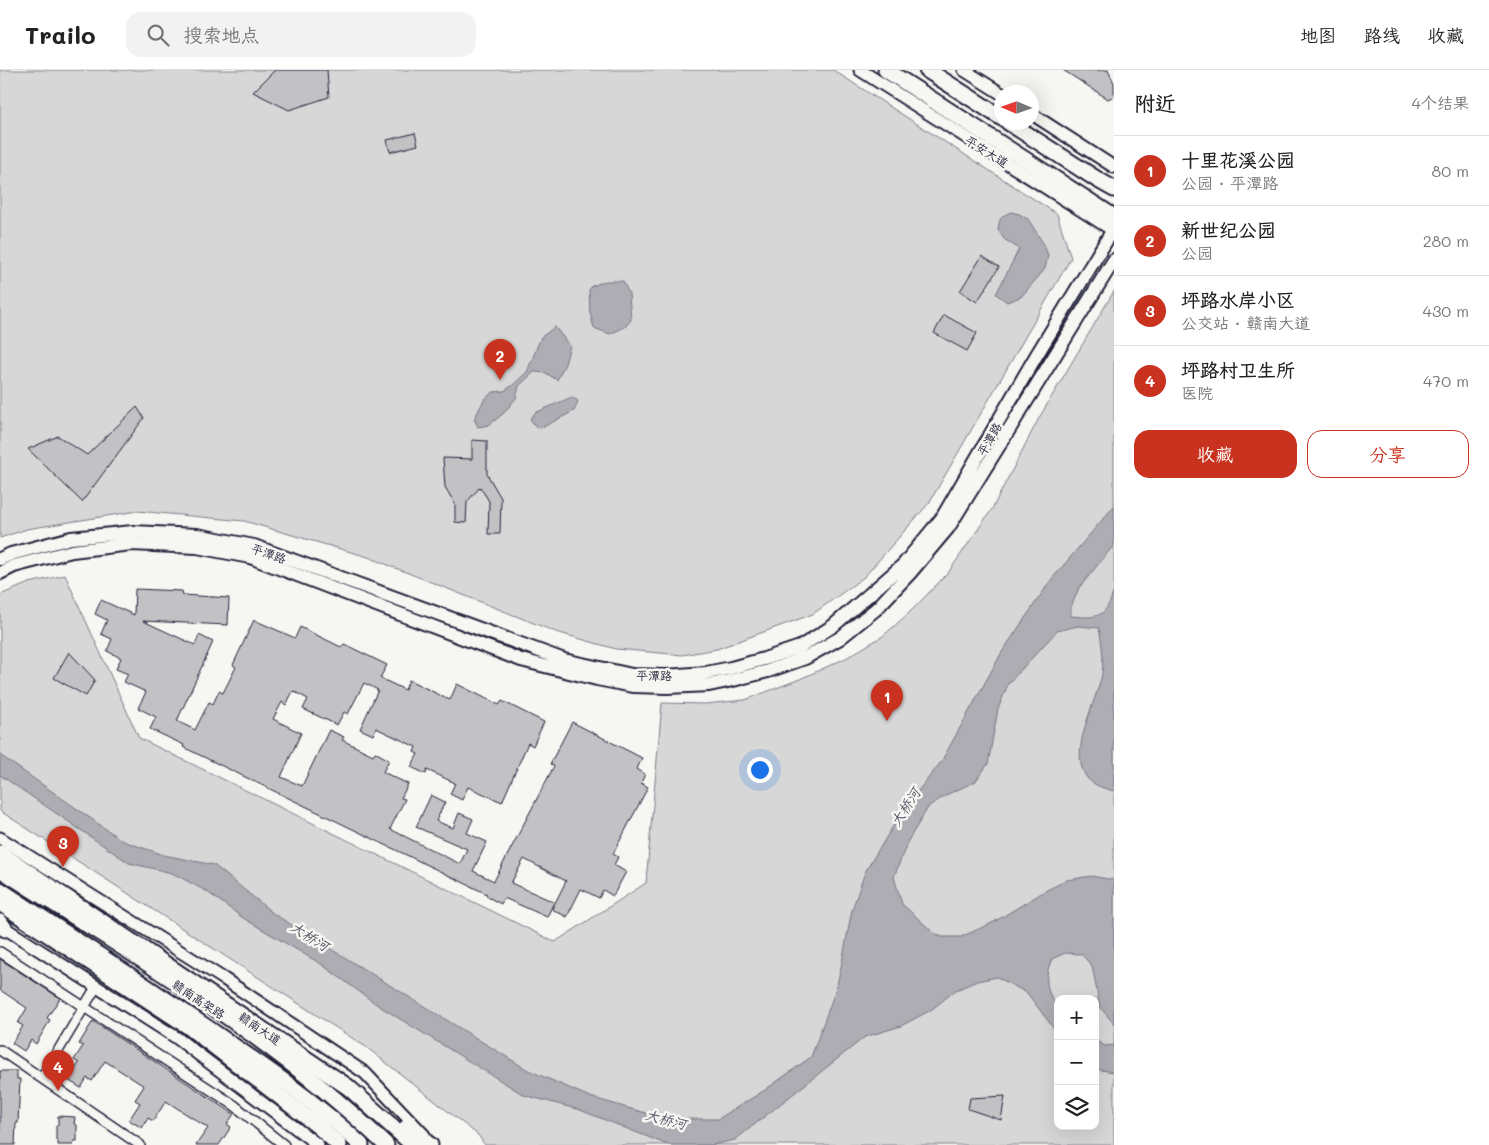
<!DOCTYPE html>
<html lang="zh">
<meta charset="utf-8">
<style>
:root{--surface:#fff;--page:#f2f2f2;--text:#222;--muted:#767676;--line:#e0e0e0;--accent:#c8321e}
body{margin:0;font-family:Mali,"LXGW WenKai TC",sans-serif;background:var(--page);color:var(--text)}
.controls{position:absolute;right:15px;bottom:15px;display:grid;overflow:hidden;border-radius:10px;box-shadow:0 5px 20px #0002}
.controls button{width:45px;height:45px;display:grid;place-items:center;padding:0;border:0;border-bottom:1px solid var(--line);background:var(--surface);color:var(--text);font:25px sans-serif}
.compass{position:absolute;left:994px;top:15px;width:45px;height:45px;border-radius:50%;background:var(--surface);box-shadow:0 5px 20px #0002;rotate:272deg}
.you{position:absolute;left:759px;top:699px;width:18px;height:18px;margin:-12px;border:4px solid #fff;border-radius:50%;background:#1a73e8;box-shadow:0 0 0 8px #1a73e833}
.badge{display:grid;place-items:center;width:32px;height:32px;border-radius:50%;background:var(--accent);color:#fff;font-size:16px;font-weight:700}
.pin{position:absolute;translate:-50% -41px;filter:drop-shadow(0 1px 2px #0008)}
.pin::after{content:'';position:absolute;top:26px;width:18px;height:15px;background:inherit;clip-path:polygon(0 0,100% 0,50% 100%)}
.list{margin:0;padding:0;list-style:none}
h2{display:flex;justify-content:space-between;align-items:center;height:65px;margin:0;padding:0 20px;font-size:21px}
h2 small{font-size:16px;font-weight:400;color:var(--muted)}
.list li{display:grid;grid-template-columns:32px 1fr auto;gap:15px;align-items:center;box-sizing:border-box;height:70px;padding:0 20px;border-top:1px solid var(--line)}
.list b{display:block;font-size:19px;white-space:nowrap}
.list p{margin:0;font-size:16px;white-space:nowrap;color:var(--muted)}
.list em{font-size:16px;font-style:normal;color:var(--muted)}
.actions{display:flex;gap:10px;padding:15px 20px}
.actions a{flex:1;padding:11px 0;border:1px solid var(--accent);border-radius:15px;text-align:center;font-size:18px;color:var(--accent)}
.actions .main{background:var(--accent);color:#fff}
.icon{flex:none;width:28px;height:28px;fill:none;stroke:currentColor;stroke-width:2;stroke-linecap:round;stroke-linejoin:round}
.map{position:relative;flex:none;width:1114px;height:1075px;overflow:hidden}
header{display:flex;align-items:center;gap:30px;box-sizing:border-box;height:70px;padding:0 25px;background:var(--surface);border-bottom:1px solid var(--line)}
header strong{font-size:24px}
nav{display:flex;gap:28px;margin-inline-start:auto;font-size:18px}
.search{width:350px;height:45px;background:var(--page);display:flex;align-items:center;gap:12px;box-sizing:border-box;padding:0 18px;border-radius:15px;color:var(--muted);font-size:19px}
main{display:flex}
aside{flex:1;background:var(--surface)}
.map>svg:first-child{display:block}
.green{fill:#d7d7d7;stroke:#7c7c89;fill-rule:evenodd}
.water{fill:#adadb3;stroke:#757583}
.building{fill:#c2c2c4;stroke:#22223b}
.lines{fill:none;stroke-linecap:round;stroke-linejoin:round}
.minor-casing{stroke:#22223b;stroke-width:12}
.tertiary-casing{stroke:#22223b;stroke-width:15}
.secondary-casing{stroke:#22223b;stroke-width:16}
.primary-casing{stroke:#22223b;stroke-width:19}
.trunk-casing{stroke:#22223b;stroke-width:19}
.minor{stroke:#f6f6f2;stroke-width:9}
.tertiary{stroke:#f6f6f2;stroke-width:11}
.secondary{stroke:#f6f6f2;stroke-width:12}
.primary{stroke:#f6f6f2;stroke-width:15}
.trunk{stroke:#f6f6f2;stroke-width:15}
.labels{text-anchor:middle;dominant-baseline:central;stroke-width:5;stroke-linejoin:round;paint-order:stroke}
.street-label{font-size:12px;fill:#22223b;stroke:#f6f6f2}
.water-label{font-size:14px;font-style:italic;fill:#535365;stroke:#f6f6f2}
</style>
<header>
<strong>Trailo</strong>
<div class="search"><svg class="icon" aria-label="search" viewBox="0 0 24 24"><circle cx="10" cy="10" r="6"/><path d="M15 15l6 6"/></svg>搜索地点</div>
<nav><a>地图</a><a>路线</a><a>收藏</a></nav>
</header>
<main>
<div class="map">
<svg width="1114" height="1075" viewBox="0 0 1114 1075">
<rect width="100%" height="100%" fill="#f6f6f2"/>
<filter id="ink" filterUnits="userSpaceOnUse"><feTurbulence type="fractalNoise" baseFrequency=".02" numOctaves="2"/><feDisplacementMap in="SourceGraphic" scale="10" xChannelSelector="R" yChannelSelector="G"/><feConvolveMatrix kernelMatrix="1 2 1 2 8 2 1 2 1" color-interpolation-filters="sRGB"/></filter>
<g filter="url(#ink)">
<path class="green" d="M0 0H833L1057 144 1071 188 929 433 864 507 813 544 717 579 682 585 616 579 556 562 368 487 244 451 137 441 27 459 0 468Z
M1114 221V1075H485L478 1065 366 977 0 741V525L29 513 65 505 139 668 555 872 646 813 662 633 705 634 745 630 800 609 846 588 883 566 911 541 948 503 992 439 1039 348ZM1058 929H1095V1056H1058Z"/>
<path class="water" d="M1011 142 1019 144 1028 149 1043 173 1048 185 1045 199 1021 227 1007 232 996 224 1019 179 1004 169 998 160C999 150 1000 146 1011 142Z
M606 211H623L629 224 631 250 625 257 610 264 594 258 590 243 589 220 592 216Z
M555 257 570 276 565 294 557 310 546 303 534 302 519 316 516 328 504 343 489 355 478 357 474 349 484 330 493 322 504 321 513 315 527 302 541 267Z
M572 327 578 331 574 341 545 356 537 358 530 349 535 343Z
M1114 436V475L1079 518 1071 537V546C1099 549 1106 547 1114 520V721C1105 719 1093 715 1087 708 1067 682 1097 631 1102 604 1104 588 1102 574 1099 558L1078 556 1057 561 1008 614 998 639 988 694 975 712 950 723 929 736 908 771 894 807 902 834 934 863 942 867H961L994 852 1045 821 1067 810 1091 806 1114 810V954L1100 937 1092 896 1081 884 1065 883 1052 889C1044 905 1045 923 1058 937V964L1027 923 997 907 977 911 956 920 931 940 901 956 865 967 735 1070 712 1075H668L580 1040 524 1025 379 936 321 894 243 848 206 821 172 803 129 793 0 705V685L123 771 164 785 214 795 274 844 528 1000 590 1027 666 1049H718L765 1020 811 987 836 919 841 897 852 840 865 802 903 740 941 692 1002 582 1051 510Z
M1095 970 1105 976 1114 975V1002L1095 999Z"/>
<path class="building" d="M275 0H327L329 27 289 40 253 22Z
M1063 0H1108L1114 13V26L1108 29Z
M415 63 418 75 390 82 387 70Z
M982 186 999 197 977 232 960 221Z
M944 245 977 263 967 281 934 263Z
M137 337 144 348 82 432 28 379 58 366 87 385Z
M472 370 487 371V404L501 428 500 464H488L489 431 480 417 467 432 466 453 455 452V434L445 417 443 388 472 389Z
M135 519 182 521 183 525 229 528 228 555 143 551 195 575 199 565 213 572 177 651 195 660 209 632 213 634 219 621 223 623 236 597 233 595 254 550 295 568 300 557 341 577 344 574 387 595 380 608 405 620 409 610 450 630 457 614 499 635 502 631 544 652 533 676 528 673 502 732 468 717 462 730 450 724 455 713 427 700 426 704 411 697 418 684 414 682 416 677 376 658 373 665 360 659 378 620 364 613 348 644 344 642 337 655 303 639 308 629 293 621 286 635 282 632 273 649 301 663 281 707 302 716 329 660 344 667 342 670 373 685 375 682 389 690 383 702 408 714 401 728 405 729 390 759 460 794 467 779 416 757 431 725 445 732 436 751 453 758 459 743 473 749 467 763 487 772 473 801 494 811 554 696 550 694 572 652 642 688 637 699 645 704 641 713 648 717 613 784 618 787 614 795 626 802 613 826 603 820 599 828 581 819 567 847 552 839 566 811 524 789 511 813 554 832 547 847 504 828 501 834 486 826 487 824 183 677 184 675 150 659 156 647 138 638 146 622 124 612 128 604 116 599 121 588 107 581 112 569 101 564 107 550 95 544 101 530 134 545Z
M69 582 95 610 86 626 54 608Z
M0 889 60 928 47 948 50 950 36 974 31 970 24 981 12 973 23 956 18 953 27 938 0 920Z
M93 951 234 1044 227 1054 231 1057 219 1075H196L208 1058 166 1031 153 1051 148 1048 142 1058 129 1050 140 1033 135 1030 144 1016 105 991 92 1011 87 1008 81 1018 68 1010 79 993 74 990 83 976 79 974Z
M0 1001H17V1009H20L18 1053H16L15 1075H0Z
M1005 1026 1001 1050 968 1039 970 1028Z
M58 1046 75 1047 74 1054 77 1055V1071H74L73 1075H58V1070H56V1055H58Z"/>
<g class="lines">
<g class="minor-casing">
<path id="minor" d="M0 882 234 1035 284 1075
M0 980 140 1075
M42 1008 96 917"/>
</g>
<g class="tertiary-casing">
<path id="tertiary" d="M860 0 1114 161
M964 0 1002 24
M1032 44 1114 97
M0 768 224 909 365 1003 424 1065
M0 855 177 968 318 1075"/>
</g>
<g class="secondary-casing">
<path id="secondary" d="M0 489 11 484 71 468 133 462 197 465 254 476 564 590 632 605 666 606 706 603 731 598 764 589 800 577 833 556 903 495 942 448 1036 286 1114 158
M0 503 14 496 72 481 131 474 197 477 250 487 521 590 597 609 633 616 667 617 709 615 733 610 768 601 805 588 840 568 876 539 910 503 948 458 1114 190"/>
</g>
<g class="primary-casing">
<path id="primary" d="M886 0 1114 147
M927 0 1002 48
M1008 52 1098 110 1114 119
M0 783 348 1017 413 1075
M0 833 188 956 318 1056 339 1075
M0 852 5 859
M406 1058 430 1075"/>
</g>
<g class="trunk-casing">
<path id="trunk" d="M0 799C133 885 272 965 386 1075
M0 820C68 865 136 909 203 955 257 992 313 1029 361 1075"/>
</g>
<use href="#minor" class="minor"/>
<use href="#tertiary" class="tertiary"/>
<use href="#secondary" class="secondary"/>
<use href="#primary" class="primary"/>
<use href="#trunk" class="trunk"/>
</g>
</g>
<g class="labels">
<g class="street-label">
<text transform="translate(987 81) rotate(32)">平安大道</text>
<text transform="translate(989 369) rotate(-60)">平潭路</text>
<text transform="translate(269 483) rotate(19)">平潭路</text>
<text transform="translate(654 605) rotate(1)">平潭路</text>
<text transform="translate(199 929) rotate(33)">赣南高架路</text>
<text transform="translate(260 958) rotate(34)">赣南大道</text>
</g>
<g class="water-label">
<text transform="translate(905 737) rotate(-57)">大桥河</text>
<text transform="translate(310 866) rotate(32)">大桥河</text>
<text transform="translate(666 1049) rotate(15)">大桥河</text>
</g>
</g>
</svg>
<div class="controls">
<button>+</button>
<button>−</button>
<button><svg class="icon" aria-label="layers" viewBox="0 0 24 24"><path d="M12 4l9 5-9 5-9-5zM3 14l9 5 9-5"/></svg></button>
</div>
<svg class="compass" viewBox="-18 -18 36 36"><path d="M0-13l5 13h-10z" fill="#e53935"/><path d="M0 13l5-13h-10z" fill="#767676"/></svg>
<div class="you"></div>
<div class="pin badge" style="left:887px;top:651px">1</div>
<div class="pin badge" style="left:500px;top:310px">2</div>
<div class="pin badge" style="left:63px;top:797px">3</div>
<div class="pin badge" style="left:58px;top:1021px">4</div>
</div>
<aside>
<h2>附近<small>4个结果</small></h2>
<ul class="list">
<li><span class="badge">1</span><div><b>十里花溪公园</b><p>公园 · 平潭路</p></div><em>80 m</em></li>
<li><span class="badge">2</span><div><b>新世纪公园</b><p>公园</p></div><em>280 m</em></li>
<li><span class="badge">3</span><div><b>坪路水岸小区</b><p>公交站 · 赣南大道</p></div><em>430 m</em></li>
<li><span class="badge">4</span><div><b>坪路村卫生所</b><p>医院</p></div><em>470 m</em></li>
</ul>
<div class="actions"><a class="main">收藏</a><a>分享</a></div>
</aside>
</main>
